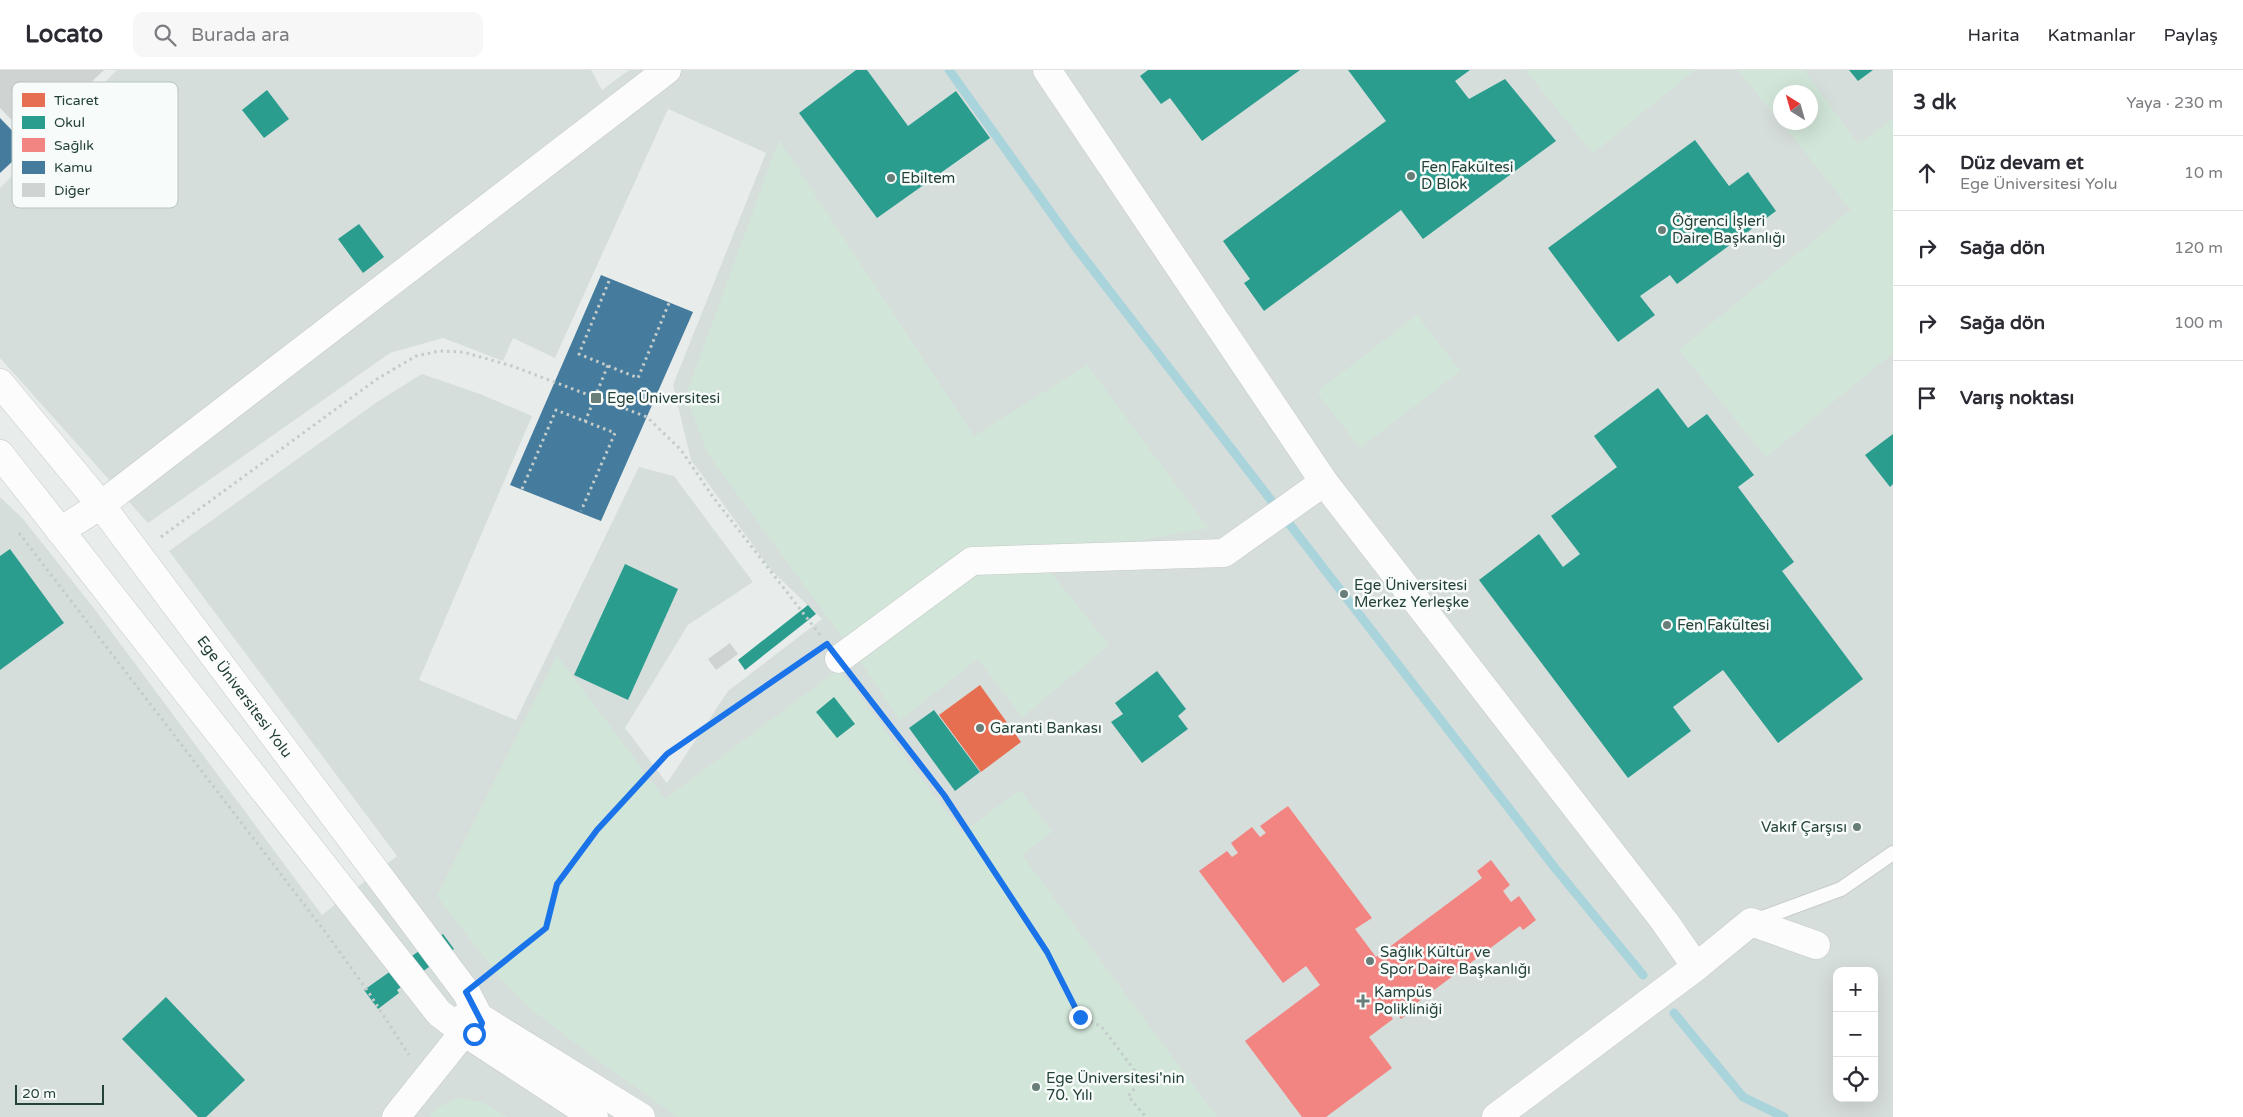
<!DOCTYPE html>
<html lang="tr">
<head>
<meta charset="utf-8">
<style>
  :root { --surface:#fff; --page:#f7f7f7; --text:#2b2b33; --muted:#7c7c81; --line:#e1e1e2 }
  body { margin:0; font-family:"Varela Round",sans-serif; background:var(--page); color:var(--text) }
  .controls { position:absolute; right:15px; bottom:15px; display:grid; overflow:hidden; border-radius:10px; box-shadow:0 5px 20px #0002 }
  .controls button { width:45px; height:45px; display:grid; place-items:center; padding:0; border:0; border-bottom:1px solid var(--line); background:var(--surface); color:var(--text); font:25px sans-serif }
  .compass { position:absolute; left:1773px; top:15px; width:45px; height:45px; border-radius:50%; background:var(--surface); box-shadow:0 5px 20px #0002; rotate:323deg }
  .scale { position:absolute; left:15px; bottom:12px; width:89px; box-sizing:border-box; padding-left:5px; border:2px solid #24423a; border-top:0; font-size:14px; line-height:18px; white-space:nowrap; color:#24423a; -webkit-text-stroke:4px #f7fbf9; paint-order:stroke }
  .stop { position:absolute; width:15px; height:15px; margin:-11px; border:4px solid #1a73e8; border-radius:50%; background:#fff }
  .stop.end { background:#1a73e8; border-color:#fff; box-shadow:0 1px 5px #0008 }
  .list { margin:0; padding:0; list-style:none }
  h2 { display:flex; justify-content:space-between; align-items:center; height:65px; margin:0; padding:0 20px; font-size:21px }
  h2 small { font-size:16px; font-weight:400; color:var(--muted) }
  .list li { display:grid; grid-template-columns:32px 1fr auto; gap:15px; align-items:center; box-sizing:border-box; height:75px; padding:0 20px; border-top:1px solid var(--line) }
  .list b { display:block; font-size:19px; white-space:nowrap }
  .list p { margin:0; font-size:16px; white-space:nowrap; color:var(--muted) }
  .list em { font-size:16px; font-style:normal; color:var(--muted) }
  .icon { flex:none; width:28px; height:28px; fill:none; stroke:currentColor; stroke-width:2; stroke-linecap:round; stroke-linejoin:round }
  .map { position:relative; flex:none; width:1893px; height:1047px; overflow:hidden }
  header { display:flex; align-items:center; gap:30px; box-sizing:border-box; height:70px; padding:0 25px; background:var(--surface); border-bottom:1px solid var(--line) }
  header strong { font-size:24px }
  nav { display:flex; gap:28px; margin-inline-start:auto; font-size:18px }
  .search { width:350px; height:45px; background:var(--page); display:flex; align-items:center; gap:12px; box-sizing:border-box; padding:0 18px; border-radius:10px; color:var(--muted); font-size:19px }
  main { display:flex }
  aside { flex:1; background:var(--surface) }
  .map>svg:first-child { display:block }
</style>
</head>
<body>
<header>
<strong>Locato</strong>
<div class="search"><svg class="icon" aria-label="search" viewBox="0 0 24 24"><circle cx="10" cy="10" r="6"/><path d="M15 15l6 6"/></svg>Burada ara</div>
<nav><a>Harita</a><a>Katmanlar</a><a>Paylaş</a></nav>
</header>
<main>
<div class="map">
<svg width="1893" height="1047" viewBox="0 0 1893 1047">
  <rect width="100%" height="100%" fill="#e8edeb"/>
  <!-- built -->
  <path fill="#d6dedb" fill-rule="evenodd" d="M117,0H591L602,20L629,0H1893V1047H0V427L23,449L93,537L322,845L397,786L169,481L377,332L422,304L480,324L532,346L419,610L516,650L639,397L674,406L753,512L688,555L625,658L667,713L728,621L822,549L771,500L691,390L673,315L766,83L668,39L555,288L513,268L503,291L443,268L390,283L148,453L0,288V118ZM1780,22H1810V52H1780ZM1837,901H1874V1028H1837Z"/>
  <!-- green -->
  <path fill="#d1e6d8" d="M1525,0H1695L1593,83Z
    M1738,0H1804L1858,74L1893,49V283L1766,387L1679,280L1851,140L1781,52H1810V22H1780V52Z
    M779,70L974,366L1087,295L1208,458L1039,488L1109,575L1022,647L978,589L900,650L859,590L708,384L686,325Z
    M1417,245L1460,301L1360,378L1317,322Z
    M557,586L665,729L839,599L962,763L1020,720L1052,762L1022,785L1217,1047H678L596,989L531,939L502,910L437,826Z
    M458,1028L482,1032L507,1047H430L437,1038Z"/>
  <!-- shops -->
  <path fill="#e76f51" d="M980,615L1021,672L981,702L939,645Z"/>
  <!-- schools -->
  <path fill="#2a9d8f" d="M856,0H867L908,56L956,21L990,68L877,148L799,43Z
    M1148,0H1300L1202,71L1170,28L1161,34L1140,6Z
    M1348,0H1470L1455,11L1469,29L1505,9L1556,71L1423,169L1401,140L1264,241L1244,213L1250,209L1223,171L1386,51Z
    M1849,0H1873L1858,11Z
    M267,20L289,49L264,68L242,40Z
    M1695,70L1729,116L1748,102L1776,141L1677,214L1670,205L1640,226L1655,245L1618,272L1548,178Z
    M359,154L384,187L363,203L338,169Z
    M1658,318L1688,358L1707,344L1754,405L1738,417L1794,492L1782,501L1863,609L1778,673L1723,600L1673,637L1691,661L1628,708L1479,510L1539,464L1563,497L1580,484L1551,446L1617,397L1594,366Z
    M1893,364V414L1890,417L1865,385Z
    M10,479L64,553L0,600V486Z
    M625,494L678,519L628,630L574,605Z
    M808,535L816,544L745,600L738,590Z
    M1157,601L1186,639L1178,646L1188,659L1142,693L1111,652L1123,644L1115,633Z
    M834,627L855,654L837,668L816,642Z
    M934,640L980,702L955,721L909,658Z
    M443,864L454,879L397,920L399,923L378,939L364,920Z
    M166,927L245,1010L206,1047H198L122,969Z"/>
  <!-- health -->
  <path fill="#f28482" d="M1288,736L1372,848L1355,859L1376,887L1482,808L1477,801L1491,790L1510,815L1503,821L1511,832L1519,826L1536,850L1523,860L1520,856L1414,935L1416,938L1401,949L1389,933L1384,937L1393,949L1369,967L1392,998L1326,1047H1302L1245,971L1320,915L1306,896L1283,913L1199,801L1227,781L1232,787L1238,783L1231,773L1252,757L1260,767L1266,763L1260,756Z"/>
  <!-- public -->
  <path fill="#457b9d" d="M0,48L28,77L0,103Z
    M601,205L693,242L601,451L510,415Z"/>
  <g fill="none" stroke-linecap="round" stroke-linejoin="round">
    <!-- stream -->
    <path stroke="#a9d4db" stroke-width="9" d="M949,0L1074,175L1555,798L1643,905
      M1674,943L1743,1027L1784,1047"/>
  </g>
  <!-- building -->
  <path fill="#cfd4d2" d="M0,0H104L31,70L0,38Z
    M730,573L738,584L716,600L708,589Z"/>
  <g fill="none" stroke-linecap="round" stroke-linejoin="round">
    <!-- lane casing -->
    <g stroke="#c5cac8" stroke-width="16">
      <path id="lane" d="M1754,851L1841,819L1893,783"/>
    </g>
    <!-- street casing -->
    <g stroke="#c5cac8" stroke-width="29">
      <g id="street">
        <path d="M1047,0L1324,412L1665,852L1696,897"/>
        <path id="s1" d="M0,313L101,435L466,922L479,947C484,954 481,960 474,964L464,962L460,956L462,949L470,943L479,947L641,1047"/>
        <path d="M0,384L439,943L464,962L594,1047"/>
        <path d="M60,461L101,435L667,0"/>
        <path d="M839,589L972,491L1224,483L1324,412"/>
        <path d="M396,1047L464,962"/>
        <path d="M1496,1047L1696,897L1751,852L1816,875"/>
      </g>
    </g>
    <!-- path -->
    <path stroke="#c3ccca" stroke-width="3" stroke-dasharray="2.5 4" stroke-linecap="butt" d="M609,211L579,284L638,308L669,233
      M585,352L608,295
      M522,419L556,340L615,363L581,441
      M19,463L326,863L369,923L409,985
      M161,467L377,309L416,286L439,281L463,282L512,296L647,347L681,380L713,427L821,566
      M856,611L944,725L1047,882L1080,947L1101,956L1142,1010L1128,1026L1146,1047
      M488,904L546,858L557,814L597,759L667,684L810,586"/>
    <!-- lane -->
    <use href="#lane" stroke="#fcfcfc" stroke-width="14"/>
    <!-- street -->
    <use href="#street" stroke="#fcfcfc" stroke-width="28"/>
  </g>
  <g fill="none" stroke-linecap="round" stroke-linejoin="round">
    <!-- route -->
    <path stroke="#1a73e8" stroke-width="6" d="M474,964L480,960L482,953L466,922L546,858L557,814L597,760L667,684L827,574L944,725L1047,882L1080,947"/>
  </g>
  <!-- markers -->
  <g fill="#697e78" stroke="#f7fbf9" stroke-width="2">
    <circle cx="1411" cy="106" r="5"/>
    <circle cx="891" cy="108" r="5"/>
    <circle cx="1662" cy="160" r="5"/>
    <rect x="590" y="322" width="12" height="12" rx="2.5"/>
    <circle cx="1344" cy="524" r="5"/>
    <circle cx="1667" cy="555" r="5"/>
    <circle cx="980" cy="658" r="5"/>
    <circle cx="1857" cy="757" r="5"/>
    <circle cx="1370" cy="891" r="5"/>
    <path d="M1360.5 923.5h5v5h5v5h-5v5h-5v-5h-5v-5h5z"/>
    <circle cx="1036" cy="1017" r="5"/>
  </g>
  <g text-anchor="middle" stroke-width="5" stroke-linejoin="round" paint-order="stroke">
    <!-- poi labels -->
    <g font-size="15" fill="#24423a" stroke="#f7fbf9" text-anchor="start">
      <text x="1421" y="102">Fen Fakültesi<tspan x="1421" dy="17">D Blok</tspan></text>
      <text x="901" y="113">Ebiltem</text>
      <text x="1672" y="156">Öğrenci İşleri<tspan x="1672" dy="17">Daire Başkanlığı</tspan></text>
      <text x="607" y="333">Ege Üniversitesi</text>
      <text x="1354" y="520">Ege Üniversitesi<tspan x="1354" dy="17">Merkez Yerleşke</tspan></text>
      <text x="1677" y="560">Fen Fakültesi</text>
      <text x="990" y="663">Garanti Bankası</text>
      <text x="1847" y="762" text-anchor="end">Vakıf Çarşısı</text>
      <text x="1380" y="887">Sağlık Kültür ve<tspan x="1380" dy="17">Spor Daire Başkanlığı</tspan></text>
      <text x="1374" y="927">Kampüs<tspan x="1374" dy="17">Polikliniği</tspan></text>
      <text x="1046" y="1013">Ege Üniversitesi'nin<tspan x="1046" dy="17">70. Yılı</tspan></text>
    </g>
    <!-- street labels -->
    <g font-size="15" fill="#24423a" stroke="#f7fbf9">
      <text dy="5" stroke="none"><textPath href="#s1" startOffset="398">Ege Üniversitesi Yolu</textPath></text>
    </g>
  </g>
  <!-- legend -->
  <rect x="12" y="12" width="166" height="126" rx="8" fill="#f7fbf9" stroke="#b8c4c0" stroke-width="1"/>
  <rect x="22" y="23" width="23" height="14" fill="#e76f51"/>
  <rect x="22" y="46" width="23" height="13" fill="#2a9d8f"/>
  <rect x="22" y="68" width="23" height="14" fill="#f28482"/>
  <rect x="22" y="91" width="23" height="13" fill="#457b9d"/>
  <rect x="22" y="113" width="23" height="14" fill="#cfd4d2"/>
  <g font-size="14" fill="#24423a">
    <text x="54" y="35">Ticaret</text>
    <text x="54" y="57">Okul</text>
    <text x="54" y="80">Sağlık</text>
    <text x="54" y="102">Kamu</text>
    <text x="54" y="125">Diğer</text>
  </g>
</svg>
<div class="controls">
<button>+</button>
<button>−</button>
<button><svg class="icon" aria-label="locate" viewBox="0 0 24 24"><circle cx="12" cy="12" r="6"/><path d="M12 2v4M12 18v4M2 12h4M18 12h4"/></svg></button>
</div>
<svg class="compass" viewBox="-18 -18 36 36"><path d="M0-13l5 13h-10z" fill="#e53935"/><path d="M0 13l5-13h-10z" fill="#7c7c81"/></svg>
<div class="scale">20 m</div>
<div class="stop" style="left:474px;top:964px"></div>
<div class="stop end" style="left:1080px;top:947px"></div>
</div>
<aside>
<h2>3 dk<small>Yaya · 230 m</small></h2>
<ul class="list">
<li><svg class="icon" aria-label="ahead" viewBox="0 0 24 24"><path d="M12 20V5M6 11l6-6 6 6"/></svg><div><b>Düz devam et</b><p>Ege Üniversitesi Yolu</p></div><em>10 m</em></li>
<li><svg class="icon" aria-label="right" viewBox="0 0 24 24"><path d="M7 20v-9h11M14 6l5 5-5 5"/></svg><div><b>Sağa dön</b></div><em>120 m</em></li>
<li><svg class="icon" aria-label="right" viewBox="0 0 24 24"><path d="M7 20v-9h11M14 6l5 5-5 5"/></svg><div><b>Sağa dön</b></div><em>100 m</em></li>
<li><svg class="icon" aria-label="arrive" viewBox="0 0 24 24"><path d="M6 21V4h12l-3 4 3 4H6"/></svg><div><b>Varış noktası</b></div></li>
</ul>
</aside>
</main>
</body>
</html>
